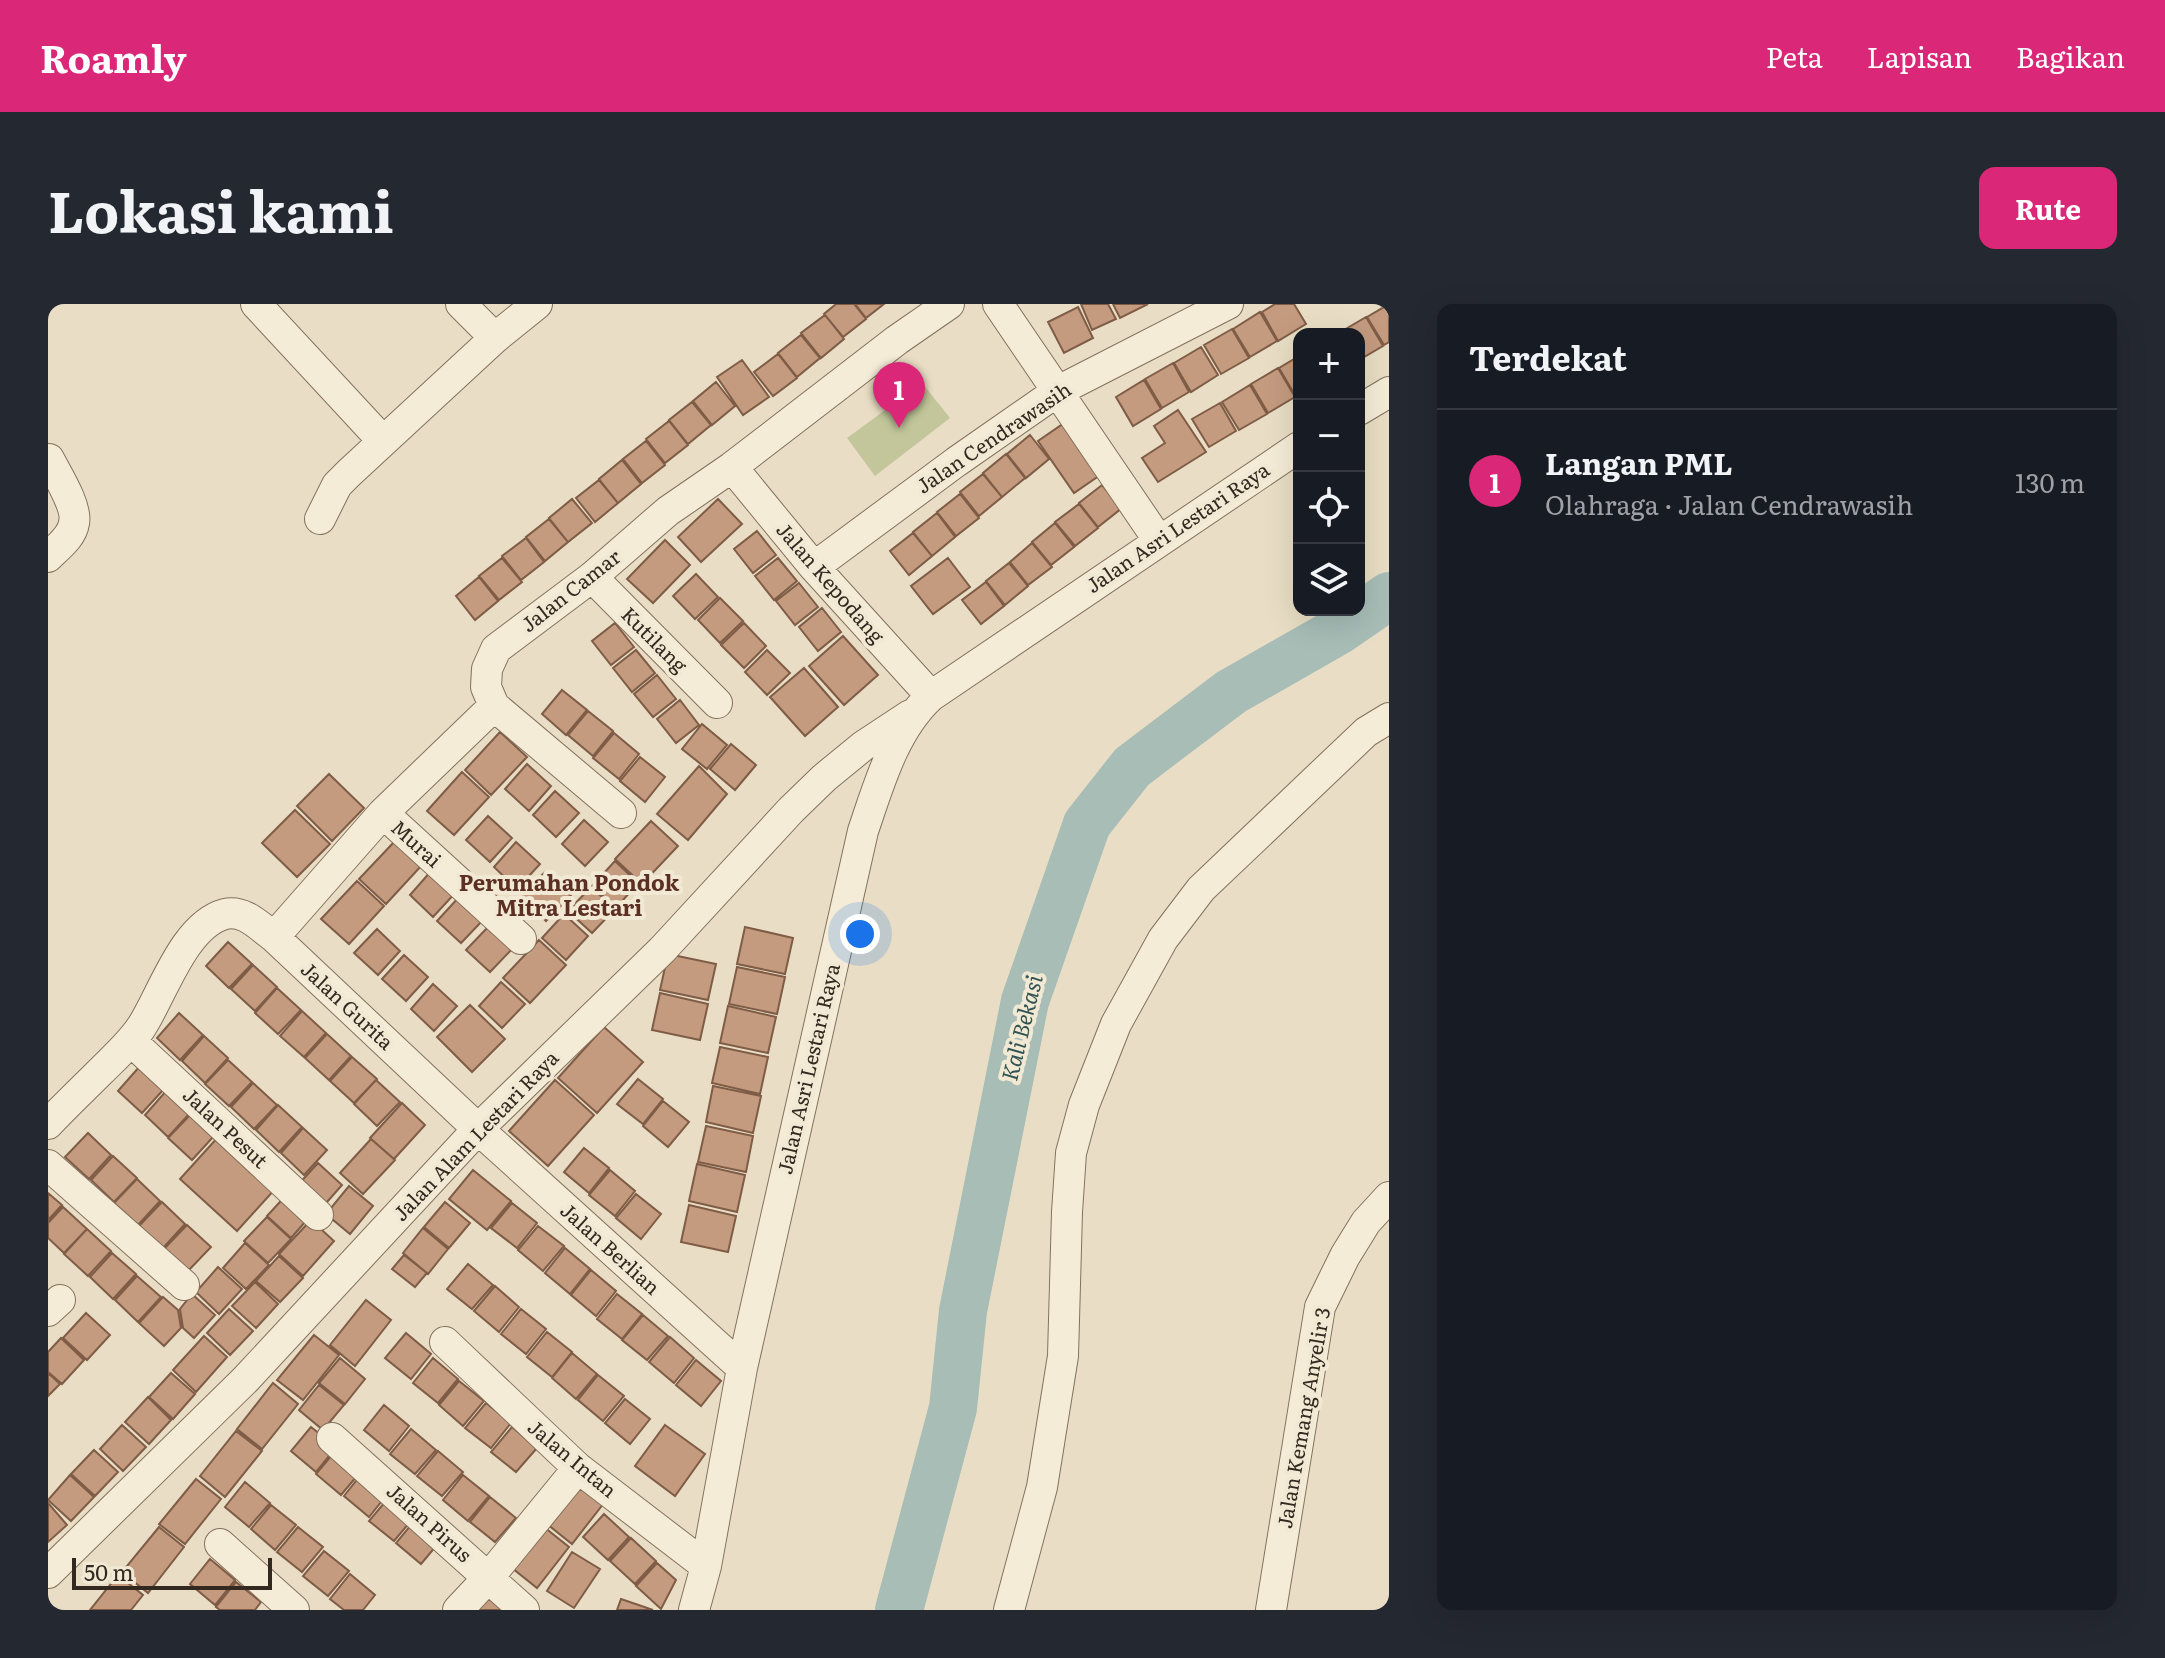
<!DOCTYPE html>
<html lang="id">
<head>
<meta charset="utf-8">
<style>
  :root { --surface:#171b24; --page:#242831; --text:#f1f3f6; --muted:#9ea1a6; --line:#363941; --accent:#db2777 }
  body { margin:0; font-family:Literata,serif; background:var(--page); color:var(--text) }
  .controls { position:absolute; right:24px; top:24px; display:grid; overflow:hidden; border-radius:16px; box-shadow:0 8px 32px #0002 }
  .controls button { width:72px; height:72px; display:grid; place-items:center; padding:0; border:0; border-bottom:2px solid var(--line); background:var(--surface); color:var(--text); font:40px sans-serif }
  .scale { position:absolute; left:24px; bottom:20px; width:200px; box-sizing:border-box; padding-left:8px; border:4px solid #342920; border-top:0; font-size:22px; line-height:28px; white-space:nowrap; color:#342920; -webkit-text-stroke:6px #f2e9d4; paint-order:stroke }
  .you { position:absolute; left:812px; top:630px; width:28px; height:28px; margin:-20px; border:6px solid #fff; border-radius:50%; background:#1a73e8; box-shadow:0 0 0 12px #1a73e833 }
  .badge { display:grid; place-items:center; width:52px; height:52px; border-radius:50%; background:var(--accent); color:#fff; font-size:26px; font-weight:700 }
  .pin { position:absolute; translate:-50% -66px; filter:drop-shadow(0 2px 4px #0008) }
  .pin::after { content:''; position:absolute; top:42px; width:28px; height:24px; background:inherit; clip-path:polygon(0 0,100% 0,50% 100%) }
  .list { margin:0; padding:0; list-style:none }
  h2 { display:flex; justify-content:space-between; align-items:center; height:104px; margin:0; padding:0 32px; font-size:34px }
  h2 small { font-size:26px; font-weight:400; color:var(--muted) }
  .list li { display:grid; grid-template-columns:52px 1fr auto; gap:24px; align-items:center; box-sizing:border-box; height:144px; padding:0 32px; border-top:2px solid var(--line) }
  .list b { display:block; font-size:30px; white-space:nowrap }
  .list p { margin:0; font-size:26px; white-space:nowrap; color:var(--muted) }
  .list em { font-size:26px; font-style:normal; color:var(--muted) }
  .icon { flex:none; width:44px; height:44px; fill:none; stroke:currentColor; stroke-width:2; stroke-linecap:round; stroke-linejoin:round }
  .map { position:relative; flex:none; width:1341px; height:1306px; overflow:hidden; border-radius:16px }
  header { display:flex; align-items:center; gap:48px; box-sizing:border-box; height:112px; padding:0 40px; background:var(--accent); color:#fff }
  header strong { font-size:38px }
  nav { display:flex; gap:44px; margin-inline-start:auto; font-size:28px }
  .intro { display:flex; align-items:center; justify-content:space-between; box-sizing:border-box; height:192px; padding:0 48px }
  h1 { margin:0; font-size:56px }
  .button { padding:20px 36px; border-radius:16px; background:var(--accent); color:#fff; font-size:28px; font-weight:700 }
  main { display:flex; gap:48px; padding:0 48px }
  aside { flex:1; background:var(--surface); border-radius:16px; box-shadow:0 8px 32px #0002 }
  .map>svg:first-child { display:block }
</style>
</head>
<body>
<header>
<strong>Roamly</strong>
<nav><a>Peta</a><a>Lapisan</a><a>Bagikan</a></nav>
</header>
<div class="intro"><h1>Lokasi kami</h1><a class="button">Rute</a></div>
<main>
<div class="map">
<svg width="1341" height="1306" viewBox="0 0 1341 1306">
  <rect width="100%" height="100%" fill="#e9dec5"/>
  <!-- grass -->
  <path fill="#c2c69a" d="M874,79L902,114L827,172L799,134Z"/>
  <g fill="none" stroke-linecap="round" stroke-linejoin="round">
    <!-- river -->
    <path stroke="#a7bdb6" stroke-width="48" d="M851,1306L905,1104L915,1007L977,697L1039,520L1084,463L1183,388L1290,327L1341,292"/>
  </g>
  <!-- building -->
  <path fill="#c49b7f" stroke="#7f5c46" stroke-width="2" d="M788,0H806L818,15L795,33L776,10Z
    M807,0H836L818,14Z
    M1033,0H1060L1068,15L1044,26Z
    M1065,0H1100L1072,14Z
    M1227,0H1246L1258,20L1230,37L1214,8Z
    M1341,0V38L1336,41L1319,13Z
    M1030,3L1045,34L1016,49L1000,18Z
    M1212,8L1229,37L1202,53L1185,25Z
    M777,11L796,35L773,54L753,29Z
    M1318,13L1335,42L1311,56V30L1291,29Z
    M1184,25L1201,54L1173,70L1156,41Z
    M753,31L772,54L749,73L730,49Z
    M1153,43L1170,71L1143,88L1126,59Z
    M730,50L749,74L725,92L706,68Z
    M1251,52V91L1248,93L1231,64Z
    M694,56L721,93L695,111L669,73Z
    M1125,59L1141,88L1114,104L1097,75Z
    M1230,64L1247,93L1220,109L1203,80Z
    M1096,76L1113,105L1085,122L1068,93Z
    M668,78L687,102L664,121L645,97Z
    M1202,81L1219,110L1191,126L1174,98Z
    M644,98L663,121L640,140L621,116Z
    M1172,99L1188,127L1161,143L1144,115Z
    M1130,106L1158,148L1110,178L1094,154L1117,139L1106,122Z
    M1022,115L1058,167L1026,189L990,137Z
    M621,117L640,141L617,159L598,135Z
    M982,131L1001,155L978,174L959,150Z
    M598,137L617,161L594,179L575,155Z
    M958,150L977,174L954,193L935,169Z
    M574,156L593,180L570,199L551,175Z
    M935,170L954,193L931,212L912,188Z
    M551,176L570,199L547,218L528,194Z
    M1054,181L1074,204L1050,223L1031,199Z
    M912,190L931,214L908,232L889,208Z
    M524,195L544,219L520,238L501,214Z
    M670,195L694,220L653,258L630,233Z
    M1031,200L1050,224L1027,242L1007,218Z
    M889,209L907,233L884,252L865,228Z
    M501,215L520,238L497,257L478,233Z
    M1007,219L1026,243L1003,261L984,238Z
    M709,227L728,251L705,269L686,245Z
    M865,229L884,252L861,271L842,247Z
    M478,234L496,258L473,276L454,252Z
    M617,236L642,261L605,299L579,275Z
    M984,239L1004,263L980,281L962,258Z
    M454,254L474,278L451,296L431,272Z
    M730,254L749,277L726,296L707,272Z
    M900,254L922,283L885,310L863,282Z
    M961,259L980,282L957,301L938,277Z
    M648,270L670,293L647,315L625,292Z
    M431,273L450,297L427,316L408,292Z
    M938,278L956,302L933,320L914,296Z
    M751,279L770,303L747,321L728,297Z
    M672,294L695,317L672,339L650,316Z
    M774,304L793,328L770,347L751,323Z
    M567,319L586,343L563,361L544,337Z
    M696,319L718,342L696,364L673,341Z
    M795,332L830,371L796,401L761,362Z
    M588,346L607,369L584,388L565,364Z
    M719,346L742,369L719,391L697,368Z
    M756,364L790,403L757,432L722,393Z
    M609,371L628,395L605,413L586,390Z
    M514,386L539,406L518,431L494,410Z
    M632,396L651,421L628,439L609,415Z
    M540,407L565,427L545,452L520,431Z
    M654,420L679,441L659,465L634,445Z
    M452,428L479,453L443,491L417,466Z
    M566,429L591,450L571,475L545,454Z
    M683,440L708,461L687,486L662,465Z
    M592,453L617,473L597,498L572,477Z
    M479,460L503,482L481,507L457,485Z
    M651,462L679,490L640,536L609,510Z
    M414,468L441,493L406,531L379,507Z
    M281,470L316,504L284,537L249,502Z
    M507,487L531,509L508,533L485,511Z
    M247,506L282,540L249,573L214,539Z
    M440,512L464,534L442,558L418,536Z
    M536,516L560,538L537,562L514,540Z
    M603,517L630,542L594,580L567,555Z
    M347,537L374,561L338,600L311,575Z
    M468,538L492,560L469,585L446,563Z
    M567,557L590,579L568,604L544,582Z
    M384,566L408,588L385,613L362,591Z
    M497,568L523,592L498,617L473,592Z
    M309,577L336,602L301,640L273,615Z
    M543,583L567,605L544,629L520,607Z
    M412,592L436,615L413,639L389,617Z
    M516,610L540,632L518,656L494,634Z
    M441,622L465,644L442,668L418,646Z
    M697,623L745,634L737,670L689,660Z
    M329,625L352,647L330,671L306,649Z
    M491,636L518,661L482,699L455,674Z
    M180,638L204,660L181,684L158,662Z
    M620,650L668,660L660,696L612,686Z
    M356,651L380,673L358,697L334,675Z
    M205,661L229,683L207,707L183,685Z
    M689,663L737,673L729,710L681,700Z
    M453,678L477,700L454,724L431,702Z
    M385,680L409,702L386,727L363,705Z
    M229,684L253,706L230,730L207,709Z
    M612,689L660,700L652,736L604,726Z
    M422,701L457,735L424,768L389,733Z
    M680,702L728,713L720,749L672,739Z
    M254,707L278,729L256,753L232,732Z
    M131,709L155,731L132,756L109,734Z
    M556,723L595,758L549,809L510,774Z
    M279,730L303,752L281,776L257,754Z
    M156,732L180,754L157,779L134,757Z
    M672,743L720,753L712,790L664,779Z
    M304,753L329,775L306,799L282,777Z
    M180,756L204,778L181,802L157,780Z
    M92,762L116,785L94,809L70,787Z
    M590,775L615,795L595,820L569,800Z
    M328,776L352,798L329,822L306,800Z
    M507,776L546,811L500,862L461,827Z
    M205,779L229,801L206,825L183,803Z
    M665,782L713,792L705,829L658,818Z
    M119,786L143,808L120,833L97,811Z
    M615,797L641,818L620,843L595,822Z
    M354,799L377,821L346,855L322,834Z
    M230,801L254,823L231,848L208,826Z
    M143,810L166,832L144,856L120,834Z
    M658,822L705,832L698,868L650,858Z
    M255,824L279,846L256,871L233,849Z
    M40,829L63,851L41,875L17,853Z
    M171,832L228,884L189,927L132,875Z
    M323,835L347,856L315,890L292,869Z
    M536,844L561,864L541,889L516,868Z
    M65,852L89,874L66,898L43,876Z
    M270,859L294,881L272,906L248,883Z
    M649,860L697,871L689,908L641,897Z
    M425,866L463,897L439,926L401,895Z
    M562,866L587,887L567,912L541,891Z
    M89,875L112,897L90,921L66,899Z
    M301,882L325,902L302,930L278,910Z
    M242,887L265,909L243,934L219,912Z
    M0,889L14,901L0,916Z
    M588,890L613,910L593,935L568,914Z
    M114,898L137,920L115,944L91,922Z
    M397,898L422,919L401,944L376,923Z
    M464,899L489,919L469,944L443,924Z
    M641,901L688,912L680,948L633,938Z
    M15,903L39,925L16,949L0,934V919Z
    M219,913L243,935L220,959L196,937Z
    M263,916L286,937L255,972L231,950Z
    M139,921L163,943L140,967L116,945Z
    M490,922L516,942L495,967L470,946Z
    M375,924L400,945L380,970L355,949Z
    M39,925L63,947L40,972L16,950Z
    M197,939L221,961L198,985L175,964Z
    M517,944L542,965L522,990L497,969Z
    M64,949L88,970L65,995L42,973Z
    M356,951L379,969L367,983L344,965Z
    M231,952L255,974L232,998L208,977Z
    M420,960L445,981L424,1005L399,985Z
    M170,963L194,985L171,1010L148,988Z
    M543,966L568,987L548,1012L523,991Z
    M89,972L113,993L90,1018L67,996Z
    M207,978L230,1000L208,1024L184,1002Z
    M447,982L471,1003L451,1028L426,1007Z
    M144,990L167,1011L146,1034L135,1024L132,1005Z
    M569,990L594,1010L574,1035L549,1015Z
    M115,993L130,1006L133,1024L116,1042L91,1019Z
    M318,996L343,1016L307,1062L282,1041Z
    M181,1005L205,1027L182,1051L159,1029Z
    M473,1005L498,1025L478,1050L453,1030Z
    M38,1009L62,1031L39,1056L15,1034Z
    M595,1011L620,1032L599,1056L574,1036Z
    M499,1028L524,1048L504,1073L479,1053Z
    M358,1029L383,1050L363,1075L337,1054Z
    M266,1031L291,1051L255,1096L229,1076Z
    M156,1032L179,1053L148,1088L125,1066Z
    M622,1033L646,1054L626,1079L601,1058Z
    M13,1034L36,1056L14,1080L0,1068V1048Z
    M524,1049L549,1070L528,1095L504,1074Z
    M292,1054L317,1075L297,1100L271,1079Z
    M385,1054L410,1075L390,1099L365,1079Z
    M648,1056L673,1077L653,1102L628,1081Z
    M0,1069L12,1080L0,1092Z
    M123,1069L147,1090L125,1115L101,1093Z
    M550,1071L576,1092L555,1117L530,1096Z
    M411,1077L436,1097L415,1122L391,1101Z
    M225,1079L250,1100L214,1145L189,1125Z
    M271,1081L296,1101L275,1126L251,1106Z
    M100,1093L123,1116L101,1140L77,1118Z
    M577,1095L602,1115L582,1140L557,1119Z
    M438,1099L463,1119L443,1144L417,1124Z
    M336,1101L361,1122L341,1147L316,1126Z
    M74,1121L98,1143L75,1167L52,1145Z
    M617,1121L657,1150L627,1192L587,1162Z
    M263,1123L288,1143L268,1168L243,1147Z
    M464,1123L489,1144L468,1168L443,1148Z
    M363,1125L388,1146L367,1170L342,1150Z
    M188,1127L214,1147L177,1193L152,1172Z
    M289,1145L314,1166L293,1191L268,1170Z
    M46,1146L70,1168L47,1192L23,1170Z
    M390,1147L415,1168L394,1192L369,1172Z
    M316,1167L341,1188L321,1213L296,1192Z
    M22,1171L46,1193L23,1217L0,1196Z
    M415,1171L441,1192L420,1217L395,1196Z
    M148,1175L173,1195L137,1240L111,1220Z
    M197,1178L222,1199L201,1223L177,1203Z
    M531,1179L556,1199L524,1240L499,1220Z
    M342,1192L367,1212L346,1237L321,1217Z
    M442,1193L468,1214L447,1238L422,1218Z
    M0,1199L19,1221L0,1238Z
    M223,1201L248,1221L227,1246L203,1225Z
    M556,1210L581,1233L560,1256L535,1233Z
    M368,1215L394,1235L373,1260L348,1239Z
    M111,1223L136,1243L100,1289L74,1268Z
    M250,1223L275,1243L254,1268L229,1248Z
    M496,1223L521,1243L489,1284L464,1264Z
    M583,1234L608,1257L587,1280L562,1257Z
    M276,1247L301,1267L280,1292L255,1272Z
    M524,1248L552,1265L526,1304L499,1287Z
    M162,1255L187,1276L167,1301L142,1280Z
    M609,1259L628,1276L613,1305L588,1282Z
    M302,1270L327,1291L315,1306H296L282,1295Z
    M70,1271L95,1291L83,1306H42Z
    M188,1278L213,1298L207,1306H172L168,1303Z
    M437,1283L461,1306H419Z
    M573,1295L605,1306H569Z"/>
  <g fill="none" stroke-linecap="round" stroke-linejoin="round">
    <!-- minor casing -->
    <g stroke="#83715d" stroke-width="32">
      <path id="minor" d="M208,0L335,137
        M413,0L447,34
        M950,0L1111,237
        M1311,106L1341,88
        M684,163L766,263L883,392
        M272,215L289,181L301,169L447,34L489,0
        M0,253C10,243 24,233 26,219C30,203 8,169 1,155
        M766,263L908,158L1010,87L1180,0
        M544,273L669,399
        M446,402L573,509
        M335,509L473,635
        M226,633L335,509L446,402L438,383L439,365L448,345L544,273L620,207L684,163L849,36L901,0
        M83,737L270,911
        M0,820C17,802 35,785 53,767C67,753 83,739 94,722C115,689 136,621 177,610C196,605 212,623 226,633L430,825L694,1064
        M0,861L136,981
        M0,1007L12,996
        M397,1038L530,1164L658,1262
        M284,1134L476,1306
        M172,1240L246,1306
        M0,1269L197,1076L430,825L614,646L743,506L776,474L815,442L862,411
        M410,1306L441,1273L530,1164
        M646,1306L658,1262L694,1064L815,527C831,480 846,426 883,392L1251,143
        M961,1306L994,1183L1015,1052L1019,908L1023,849L1036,801L1068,720L1115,635L1153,585L1318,428L1341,414
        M1223,1306L1272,1003L1297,952L1318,918L1341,893"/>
    </g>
    <!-- minor -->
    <use href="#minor" stroke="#f5ecd8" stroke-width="30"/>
  </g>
  <g text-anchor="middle" stroke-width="8" stroke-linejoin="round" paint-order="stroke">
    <!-- street labels -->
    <g font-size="20" fill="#342920" stroke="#f2e9d4">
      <text transform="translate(946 134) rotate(-34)" y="7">Jalan Cendrawasih</text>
      <text transform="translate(1130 224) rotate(-34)" y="7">Jalan Asri Lestari Raya</text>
      <text transform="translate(782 279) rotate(49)" y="7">Jalan Kepodang</text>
      <text transform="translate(523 287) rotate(-38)" y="7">Jalan Camar</text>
      <text transform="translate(606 336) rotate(45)" y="7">Kutilang</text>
      <text transform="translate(368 540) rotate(42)" y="7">Murai</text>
      <text transform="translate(299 702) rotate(43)" y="7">Jalan Gurita</text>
      <text transform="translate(761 765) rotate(-77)" y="7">Jalan Asri Lestari Raya</text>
      <text transform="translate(177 824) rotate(43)" y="7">Jalan Pesut</text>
      <text transform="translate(428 832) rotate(-46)" y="7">Jalan Alam Lestari Raya</text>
      <text transform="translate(562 945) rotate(42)" y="7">Jalan Berlian</text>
      <text transform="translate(1256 1114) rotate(-80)" y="7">Jalan Kemang Anyelir 3</text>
      <text transform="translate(524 1155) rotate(40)" y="7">Jalan Intan</text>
      <text transform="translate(381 1219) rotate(42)" y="7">Jalan Pirus</text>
    </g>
    <!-- neighbourhood labels -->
    <g font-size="22" font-weight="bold" fill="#5c2f23" stroke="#f2e9d4">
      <text x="521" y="587">Perumahan Pondok<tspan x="521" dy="25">Mitra Lestari</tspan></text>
    </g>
    <!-- water labels -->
    <g font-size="22" font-style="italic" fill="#305250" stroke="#f2e9d4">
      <text transform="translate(974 724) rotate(-76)" y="8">Kali Bekasi</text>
    </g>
  </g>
</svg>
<div class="controls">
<button>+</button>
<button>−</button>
<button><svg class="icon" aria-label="locate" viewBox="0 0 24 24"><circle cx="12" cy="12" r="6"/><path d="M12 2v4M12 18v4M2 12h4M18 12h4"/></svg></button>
<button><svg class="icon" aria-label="layers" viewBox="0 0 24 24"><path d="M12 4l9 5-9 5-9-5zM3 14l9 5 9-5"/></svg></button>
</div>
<div class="scale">50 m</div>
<div class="you"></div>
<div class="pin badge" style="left:851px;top:124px">1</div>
</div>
<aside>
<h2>Terdekat<small></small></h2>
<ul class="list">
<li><span class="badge">1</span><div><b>Langan PML</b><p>Olahraga · Jalan Cendrawasih</p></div><em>130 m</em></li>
</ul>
</aside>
</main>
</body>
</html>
